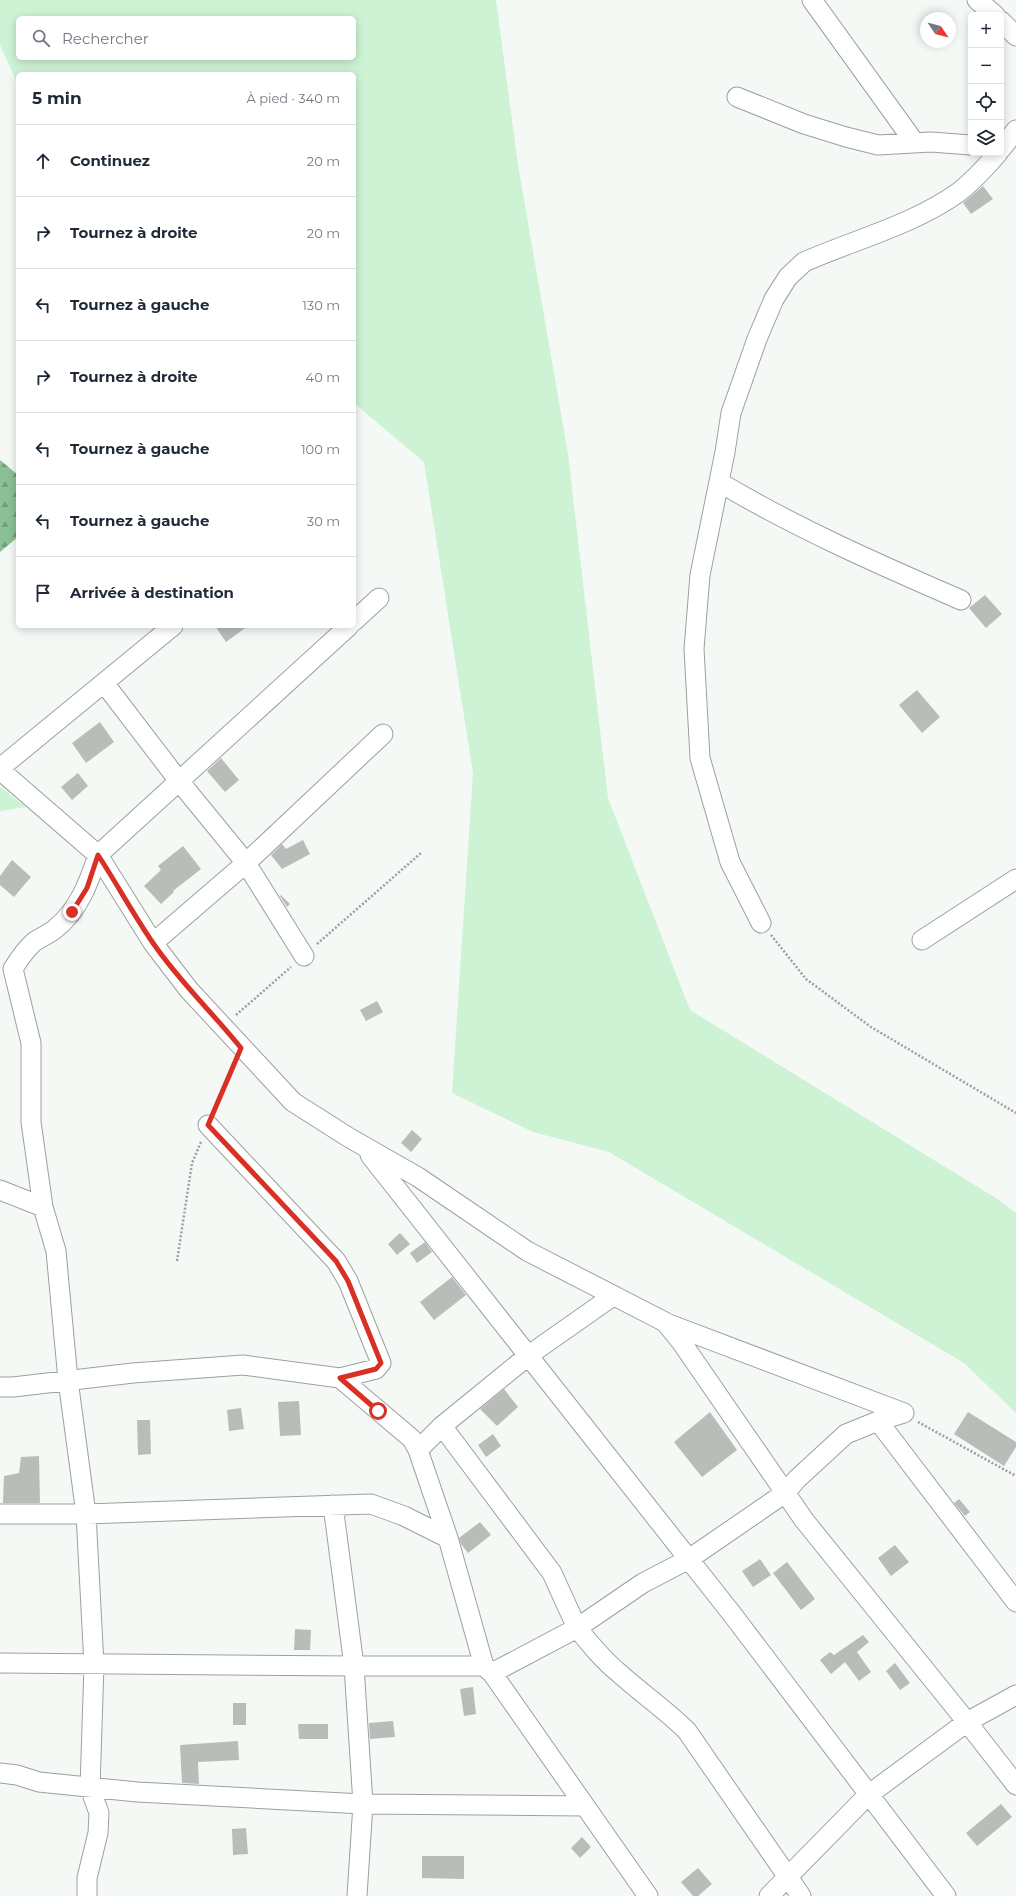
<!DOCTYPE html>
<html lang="fr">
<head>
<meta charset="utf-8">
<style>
  :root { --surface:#fff; --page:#f2f2f3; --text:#1f2937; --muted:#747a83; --line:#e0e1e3 }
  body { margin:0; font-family:Montserrat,sans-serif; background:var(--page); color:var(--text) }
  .controls { position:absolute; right:12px; top:12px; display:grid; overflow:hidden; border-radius:6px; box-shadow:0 2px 10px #0003 }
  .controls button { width:36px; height:36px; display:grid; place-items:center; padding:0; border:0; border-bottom:1px solid var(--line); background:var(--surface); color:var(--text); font:20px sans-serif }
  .compass { position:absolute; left:920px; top:12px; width:36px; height:36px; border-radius:50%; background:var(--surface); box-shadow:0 2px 10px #0003; rotate:125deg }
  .stop { position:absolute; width:12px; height:12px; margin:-9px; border:3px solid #d93025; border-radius:50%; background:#fff }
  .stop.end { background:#d93025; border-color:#fff; box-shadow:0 1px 4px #0008 }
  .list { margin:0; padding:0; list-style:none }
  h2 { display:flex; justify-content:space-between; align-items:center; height:52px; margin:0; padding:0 16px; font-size:17px }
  h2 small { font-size:13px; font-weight:400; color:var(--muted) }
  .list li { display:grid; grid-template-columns:26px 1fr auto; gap:12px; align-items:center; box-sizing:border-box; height:72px; padding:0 16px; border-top:1px solid var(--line) }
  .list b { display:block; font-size:15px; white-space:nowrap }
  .list em { font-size:13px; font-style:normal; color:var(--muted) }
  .icon { flex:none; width:22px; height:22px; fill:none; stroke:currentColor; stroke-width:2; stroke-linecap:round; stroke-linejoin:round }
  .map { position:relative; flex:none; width:1016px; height:1896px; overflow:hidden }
  .search { position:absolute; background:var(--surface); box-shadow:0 2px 10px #0003; left:16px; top:16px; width:340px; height:44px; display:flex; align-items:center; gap:10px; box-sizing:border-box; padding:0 14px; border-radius:6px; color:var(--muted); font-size:15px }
  .panel { position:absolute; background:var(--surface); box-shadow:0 2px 10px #0003; left:16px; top:72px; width:340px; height:556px; border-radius:6px }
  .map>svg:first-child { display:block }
</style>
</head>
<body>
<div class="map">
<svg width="1016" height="1896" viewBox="0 0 1016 1896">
  <defs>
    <pattern id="forest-firs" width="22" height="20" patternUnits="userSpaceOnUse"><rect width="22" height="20" fill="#8bc096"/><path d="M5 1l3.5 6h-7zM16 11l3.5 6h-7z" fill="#729d7b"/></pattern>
  </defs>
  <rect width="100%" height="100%" fill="#f4f9f5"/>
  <!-- green -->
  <path fill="#cdf3d4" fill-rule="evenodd" d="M0,0H496L518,165L568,454L608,798L690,1010L999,1200L1016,1213V1413L964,1363L609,1152L533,1132L452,1093L473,773L424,462L354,403V74H18V85L0,45ZM18,18H354V58H18Z
    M0,787L26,807L0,811Z"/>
  <!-- forest -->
  <path fill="url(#forest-firs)" d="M0,460L18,475V537L0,552Z"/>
  <!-- building -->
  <path fill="#b9bdb9" d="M983,186L993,199L971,214L963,203Z
    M985,595L1002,614L986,628L969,608Z
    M215,626H248L226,642Z
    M917,690L940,717L922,733L899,705Z
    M100,722L114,742L86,763L72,743Z
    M221,758L239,780L225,792L207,771Z
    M78,773L88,786L72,800L61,787Z
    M303,840L310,854L282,869L271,855L282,844L286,849Z
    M183,846L201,869L173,891L174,892L161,904L144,886L161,870L158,866Z
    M12,860L31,877L14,897L0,885V876Z
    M281,895L290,904L287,907L280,896Z
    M377,1001L383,1012L366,1021L360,1010Z
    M412,1130L422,1139L411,1152L401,1143Z
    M400,1233L410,1244L397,1255L388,1244Z
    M425,1242L432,1252L417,1263L410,1253Z
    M452,1277L466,1295L434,1320L420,1302Z
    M504,1389L518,1407L497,1426L480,1409Z
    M299,1401L301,1435L280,1436L278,1402Z
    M241,1408L244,1429L229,1431L227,1410Z
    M710,1412L737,1450L702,1477L674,1442Z
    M968,1412L1016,1442V1447L1004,1466L954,1434Z
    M137,1420H150L151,1454L138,1455Z
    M493,1434L501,1446L486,1457L478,1445Z
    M39,1456L40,1503H3L4,1476L19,1473L21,1457Z
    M959,1499L970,1512L965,1516L954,1503Z
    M480,1522L491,1535L468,1553L461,1544L459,1538Z
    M895,1545L909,1562L891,1576L878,1558Z
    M760,1559L771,1575L753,1587L742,1571Z
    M787,1562L815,1599L801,1610L773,1573Z
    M295,1629L311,1630L310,1650H294Z
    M863,1635L869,1642L857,1652L871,1672L859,1681L845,1662L831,1674L820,1660L830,1652L834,1655Z
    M895,1663L910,1683L900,1690L886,1671Z
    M473,1687L476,1714L464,1716L460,1689Z
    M233,1703H246V1725H233Z
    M393,1721L395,1737L370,1739L369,1723Z
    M298,1724H328V1739H299Z
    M238,1741L239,1760L198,1762L199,1784L182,1783L180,1745Z
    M1001,1804L1012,1817L977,1846L966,1833Z
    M246,1828L248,1854L233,1855L232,1829Z
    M582,1837L591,1847L580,1858L571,1848Z
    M422,1856H464V1879L422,1878Z
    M698,1868L712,1884L698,1896H693L681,1882Z"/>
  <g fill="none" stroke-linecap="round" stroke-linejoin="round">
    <!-- minor casing -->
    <g stroke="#9ca19d" stroke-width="21">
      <path id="minor" d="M812,0L915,143
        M977,0L995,15
        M1001,21L1016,36
        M737,97L804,124L846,137L878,145L931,142L971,145
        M1001,149L1016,130
        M719,482C796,528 878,564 961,600
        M354,621L379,598
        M104,683L179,781L246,863L304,956
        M0,768L173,626
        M0,770L98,855L153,943L189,990L293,1102L348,1137L418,1177L527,1251L665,1322L682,1343L804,1520L967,1722L1016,1785
        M761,923L730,862L700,758L694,649L700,575L725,452L731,413L757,339L774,299L788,277L804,262C854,240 915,224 959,192C973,181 986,167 998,153
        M922,940L1016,879
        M153,943L246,863L383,734
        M208,1125L336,1261L348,1281L381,1363L376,1369L340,1378
        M370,1155L732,1614L946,1896
        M0,1190L43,1207
        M666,1323L904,1413
        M0,1387H13L133,1373L243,1365L340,1378L412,1439L418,1450L448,1538L484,1666
        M878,1421L1016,1602
        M442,1426L552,1573L577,1628L643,1583L689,1559L785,1493L797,1479L846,1434L878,1421L904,1413
        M418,1450L442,1426L529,1355L613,1296
        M333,1505L354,1666L363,1804L357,1896
        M0,1514H86L371,1504L404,1516L448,1538
        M0,1663L354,1666H484L492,1673L648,1896
        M492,1673L577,1628C590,1644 603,1660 619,1673C641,1693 666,1710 687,1731L801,1896
        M0,1773L17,1775L39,1782L137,1792L363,1804L584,1806
        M87,1896V1878L98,1833L99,1813L90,1788L94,1665L86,1514L68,1380L56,1251L43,1207L31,1122V1043L13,969C19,959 25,950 34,942C41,937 49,934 55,929C79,910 89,882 98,855L349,626
        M769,1896L868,1795L967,1722L1016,1695"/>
    </g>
    <!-- path -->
    <path stroke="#9da09e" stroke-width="2.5" stroke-dasharray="2 2" stroke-linecap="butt" d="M771,935L806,979L871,1027L1016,1113
      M317,944L421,853
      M236,1015L291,967
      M214,1110L234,1063
      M177,1261L192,1163L201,1142
      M918,1422L1016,1476"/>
    <!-- minor -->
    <use href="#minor" stroke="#fff" stroke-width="19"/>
  </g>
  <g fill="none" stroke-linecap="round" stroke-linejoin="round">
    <!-- route -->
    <path stroke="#d93025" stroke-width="5" d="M72,912L87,888L98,855C117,884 133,914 153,943C179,981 212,1012 241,1048L208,1125L336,1261L348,1281L381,1363L376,1369L340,1378L378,1411"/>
  </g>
</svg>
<div class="controls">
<button>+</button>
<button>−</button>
<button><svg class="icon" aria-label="locate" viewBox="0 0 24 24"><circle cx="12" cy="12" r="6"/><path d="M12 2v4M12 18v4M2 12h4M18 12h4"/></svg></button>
<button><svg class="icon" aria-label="layers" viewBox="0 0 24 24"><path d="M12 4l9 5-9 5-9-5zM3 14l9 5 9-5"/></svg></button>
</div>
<svg class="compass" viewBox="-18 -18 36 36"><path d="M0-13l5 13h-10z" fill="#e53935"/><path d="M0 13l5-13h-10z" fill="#747a83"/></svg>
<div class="stop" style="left:378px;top:1411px"></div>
<div class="stop end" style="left:72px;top:912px"></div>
<div class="search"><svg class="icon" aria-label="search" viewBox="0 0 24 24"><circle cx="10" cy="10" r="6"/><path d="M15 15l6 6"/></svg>Rechercher</div>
<section class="panel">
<h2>5 min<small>À pied · 340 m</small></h2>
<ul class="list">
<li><svg class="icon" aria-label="ahead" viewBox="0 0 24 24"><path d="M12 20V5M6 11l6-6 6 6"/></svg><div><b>Continuez</b></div><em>20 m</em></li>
<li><svg class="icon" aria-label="right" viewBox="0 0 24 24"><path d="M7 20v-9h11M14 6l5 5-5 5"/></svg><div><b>Tournez à droite</b></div><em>20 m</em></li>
<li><svg class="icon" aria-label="left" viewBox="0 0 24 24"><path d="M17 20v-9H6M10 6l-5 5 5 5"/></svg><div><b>Tournez à gauche</b></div><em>130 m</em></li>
<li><svg class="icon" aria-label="right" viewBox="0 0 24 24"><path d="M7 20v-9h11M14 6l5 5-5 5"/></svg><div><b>Tournez à droite</b></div><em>40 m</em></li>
<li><svg class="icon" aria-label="left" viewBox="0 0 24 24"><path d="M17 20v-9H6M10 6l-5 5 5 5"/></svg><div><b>Tournez à gauche</b></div><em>100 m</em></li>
<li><svg class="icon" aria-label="left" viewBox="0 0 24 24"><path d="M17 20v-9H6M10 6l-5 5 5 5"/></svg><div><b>Tournez à gauche</b></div><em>30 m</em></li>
<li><svg class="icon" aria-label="arrive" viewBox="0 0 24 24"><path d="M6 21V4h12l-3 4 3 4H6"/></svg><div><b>Arrivée à destination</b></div></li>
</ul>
</section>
</div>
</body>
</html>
